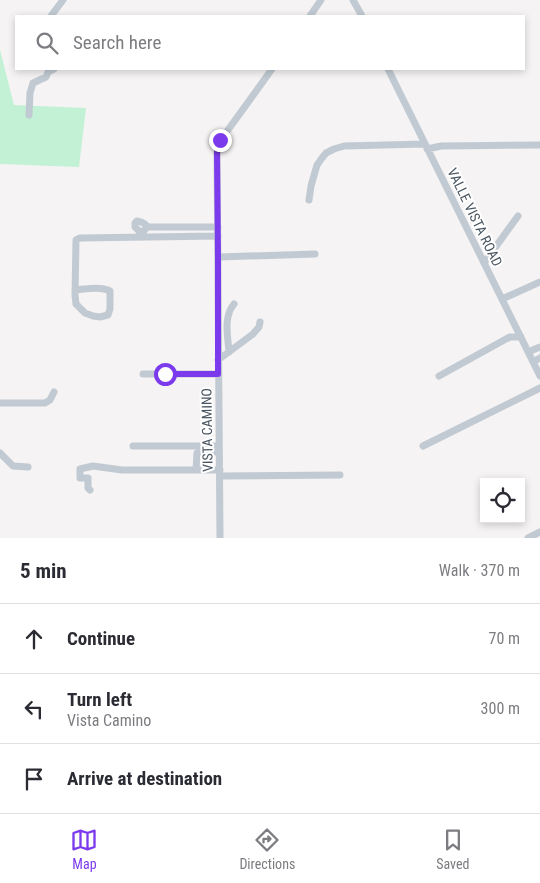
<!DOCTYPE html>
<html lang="en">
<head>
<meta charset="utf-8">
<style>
  :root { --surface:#fff; --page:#f2f2f3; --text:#2b2b33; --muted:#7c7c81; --line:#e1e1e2; --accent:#7c3aed }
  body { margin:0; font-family:"Roboto Condensed",sans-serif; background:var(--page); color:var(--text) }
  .controls { position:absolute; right:15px; bottom:15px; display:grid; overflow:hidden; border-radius:0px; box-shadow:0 2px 8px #0003 }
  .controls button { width:45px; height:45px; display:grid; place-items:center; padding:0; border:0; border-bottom:1px solid var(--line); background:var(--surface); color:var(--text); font:25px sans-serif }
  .stop { position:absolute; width:15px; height:15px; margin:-11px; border:4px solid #7c3aed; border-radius:50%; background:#fff }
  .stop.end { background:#7c3aed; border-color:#fff; box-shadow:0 1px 5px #0008 }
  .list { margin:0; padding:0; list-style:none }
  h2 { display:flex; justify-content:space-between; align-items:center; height:65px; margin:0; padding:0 20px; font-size:21px }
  h2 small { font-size:16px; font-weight:400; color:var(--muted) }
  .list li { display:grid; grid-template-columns:32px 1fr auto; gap:15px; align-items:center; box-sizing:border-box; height:70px; padding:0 20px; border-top:1px solid var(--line) }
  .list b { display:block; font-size:19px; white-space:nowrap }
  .list p { margin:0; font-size:16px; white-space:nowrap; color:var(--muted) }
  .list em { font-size:16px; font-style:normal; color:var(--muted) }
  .icon { flex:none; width:28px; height:28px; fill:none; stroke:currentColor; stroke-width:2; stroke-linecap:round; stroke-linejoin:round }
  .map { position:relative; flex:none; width:540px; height:538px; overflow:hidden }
  .search { position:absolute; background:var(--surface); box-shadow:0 2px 8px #0003; left:15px; right:15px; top:15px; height:55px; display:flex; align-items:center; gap:12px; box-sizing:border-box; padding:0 18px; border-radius:0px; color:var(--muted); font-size:19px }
  .sheet { height:275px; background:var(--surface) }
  nav { display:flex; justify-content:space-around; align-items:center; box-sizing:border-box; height:70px; border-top:1px solid var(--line); background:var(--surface); font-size:14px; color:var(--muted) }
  nav a { display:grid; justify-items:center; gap:2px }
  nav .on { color:var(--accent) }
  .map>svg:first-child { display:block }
</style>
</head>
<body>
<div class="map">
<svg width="540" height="538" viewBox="0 0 540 538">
  <rect width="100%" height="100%" fill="#f5f3f3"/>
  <!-- green -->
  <path fill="#c3f1d5" d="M0,50L14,105L86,108L79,167L0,164Z"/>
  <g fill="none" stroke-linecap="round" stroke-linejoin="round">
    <!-- minor -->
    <path stroke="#c1cad2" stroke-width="7" d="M353,0L362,16
      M51,16L63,0
      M310,16L321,0
      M388,69L540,376
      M29,115L30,93L33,83L46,77L48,72L54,69
      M427,149L441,146L540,145
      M309,200L311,186L317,165L322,158L326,153L334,149L344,146L425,144
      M147,227L144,231H139L135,227V223L137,221C141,222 146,223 147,227H218
      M219,257L315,254
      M484,263L518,216
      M75,290C86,289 100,286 110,291V309L108,315L100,317L93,316L85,313L76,304L75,295L76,240L80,238L218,236
      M502,299L540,282
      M229,352C228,337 223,317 234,304
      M528,352L540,347
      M218,360L253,334L259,327L260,322
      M533,362L540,358
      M143,374H218
      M439,376L506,339L510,337H521
      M0,403H45L50,400L54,392
      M133,446H219
      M423,446L540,388
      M0,453L13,466L28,467
      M196,470L197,453L202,452H219
      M220,476L340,475
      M90,490L88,488V478H80V469L93,466L122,470H220
      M220,538L217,153L218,146L220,141L272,69
      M528,538L540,532"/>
  </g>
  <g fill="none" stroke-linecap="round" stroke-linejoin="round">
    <!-- route -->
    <path stroke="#7c3aed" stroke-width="6" d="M165,374H218V257L217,153L218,146L220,140"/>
  </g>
  <g text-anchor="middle" stroke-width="4" stroke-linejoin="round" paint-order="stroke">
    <!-- street labels -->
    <g font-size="14" fill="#4a5661" stroke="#fff">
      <text transform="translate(475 217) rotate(64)" y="5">VALLE VISTA ROAD</text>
      <text transform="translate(207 430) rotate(-91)" y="5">VISTA CAMINO</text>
    </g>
  </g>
</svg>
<div class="controls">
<button><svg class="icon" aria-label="locate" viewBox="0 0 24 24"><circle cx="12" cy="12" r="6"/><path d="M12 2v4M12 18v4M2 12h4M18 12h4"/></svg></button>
</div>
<div class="stop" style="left:165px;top:374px"></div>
<div class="stop end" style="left:220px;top:140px"></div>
<div class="search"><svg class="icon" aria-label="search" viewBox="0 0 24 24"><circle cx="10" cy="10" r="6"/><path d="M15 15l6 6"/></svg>Search here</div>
</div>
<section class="sheet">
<h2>5 min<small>Walk · 370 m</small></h2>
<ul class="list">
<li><svg class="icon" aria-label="ahead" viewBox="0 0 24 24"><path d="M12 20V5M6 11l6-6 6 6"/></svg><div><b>Continue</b></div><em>70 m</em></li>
<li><svg class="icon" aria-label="left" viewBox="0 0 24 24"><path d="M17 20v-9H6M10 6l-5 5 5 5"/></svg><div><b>Turn left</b><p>Vista Camino</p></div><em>300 m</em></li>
<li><svg class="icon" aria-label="arrive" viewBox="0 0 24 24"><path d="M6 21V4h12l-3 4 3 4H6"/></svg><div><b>Arrive at destination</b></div></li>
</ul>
</section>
<nav>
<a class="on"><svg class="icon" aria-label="map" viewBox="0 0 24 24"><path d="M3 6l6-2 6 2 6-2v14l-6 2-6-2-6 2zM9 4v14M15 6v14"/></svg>Map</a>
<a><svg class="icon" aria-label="directions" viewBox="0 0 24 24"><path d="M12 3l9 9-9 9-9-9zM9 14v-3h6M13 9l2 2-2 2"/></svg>Directions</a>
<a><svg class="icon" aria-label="saved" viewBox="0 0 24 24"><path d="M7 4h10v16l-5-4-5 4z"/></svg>Saved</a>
</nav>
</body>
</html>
